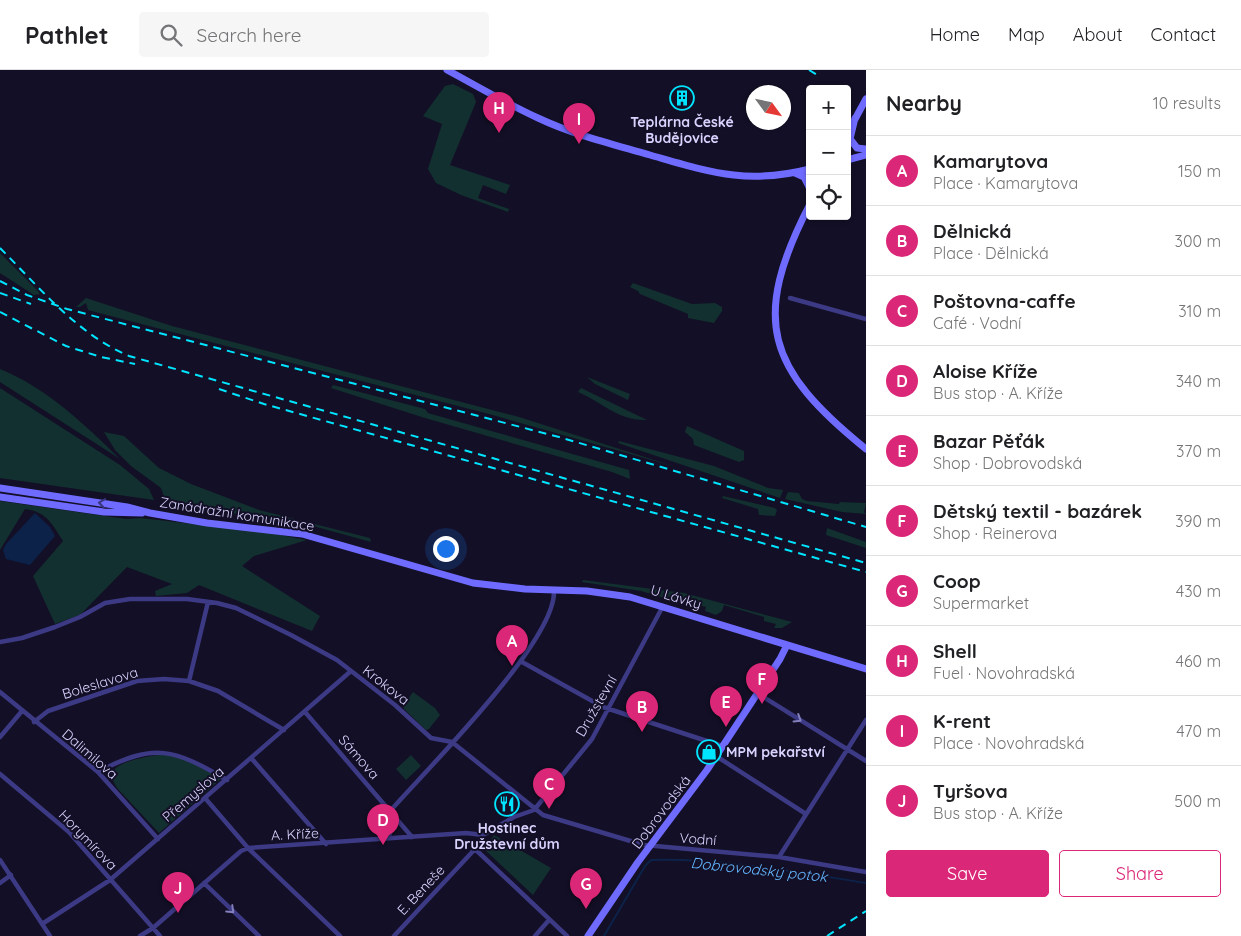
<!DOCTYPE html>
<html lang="en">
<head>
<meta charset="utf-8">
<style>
  :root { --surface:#fff; --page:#f6f6f6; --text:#202124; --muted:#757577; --line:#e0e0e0; --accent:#db2777 }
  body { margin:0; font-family:Quicksand,sans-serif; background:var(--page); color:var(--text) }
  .controls { position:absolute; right:15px; top:15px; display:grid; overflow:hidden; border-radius:5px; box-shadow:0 1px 4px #0004 }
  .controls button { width:45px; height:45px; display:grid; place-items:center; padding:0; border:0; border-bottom:1px solid var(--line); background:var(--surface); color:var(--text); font:25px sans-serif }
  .compass { position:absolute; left:746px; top:15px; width:45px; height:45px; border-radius:50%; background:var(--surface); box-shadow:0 1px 4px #0004; rotate:123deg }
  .you { position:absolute; left:445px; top:478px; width:18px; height:18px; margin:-12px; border:4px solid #fff; border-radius:50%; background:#1a73e8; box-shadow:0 0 0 8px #1a73e833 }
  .badge { display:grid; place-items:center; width:32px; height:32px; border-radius:50%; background:var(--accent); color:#fff; font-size:16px; font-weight:700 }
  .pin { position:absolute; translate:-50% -41px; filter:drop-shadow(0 1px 2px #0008) }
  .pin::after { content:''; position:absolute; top:26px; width:18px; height:15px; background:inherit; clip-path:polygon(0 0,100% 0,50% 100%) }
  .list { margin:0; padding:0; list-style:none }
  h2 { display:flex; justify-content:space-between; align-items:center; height:65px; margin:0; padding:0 20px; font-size:21px }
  h2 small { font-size:16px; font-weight:400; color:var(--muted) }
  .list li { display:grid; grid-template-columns:32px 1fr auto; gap:15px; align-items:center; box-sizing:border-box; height:70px; padding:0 20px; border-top:1px solid var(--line) }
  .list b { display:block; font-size:19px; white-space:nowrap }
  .list p { margin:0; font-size:16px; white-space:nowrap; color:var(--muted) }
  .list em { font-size:16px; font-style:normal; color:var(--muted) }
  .actions { display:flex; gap:10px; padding:15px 20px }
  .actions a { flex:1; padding:11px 0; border:1px solid var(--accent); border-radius:5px; text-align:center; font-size:18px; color:var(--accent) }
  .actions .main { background:var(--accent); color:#fff }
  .icon { flex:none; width:28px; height:28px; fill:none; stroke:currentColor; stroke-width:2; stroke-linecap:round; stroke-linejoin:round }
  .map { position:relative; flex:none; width:866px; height:866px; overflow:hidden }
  header { display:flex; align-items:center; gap:30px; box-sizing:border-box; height:70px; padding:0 25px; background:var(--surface); border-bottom:1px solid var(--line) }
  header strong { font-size:24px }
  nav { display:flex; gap:28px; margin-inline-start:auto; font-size:18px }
  .search { width:350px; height:45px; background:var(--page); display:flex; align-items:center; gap:12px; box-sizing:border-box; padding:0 18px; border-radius:5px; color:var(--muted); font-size:19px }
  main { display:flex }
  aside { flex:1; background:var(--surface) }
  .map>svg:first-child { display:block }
</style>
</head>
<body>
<header>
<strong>Pathlet</strong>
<div class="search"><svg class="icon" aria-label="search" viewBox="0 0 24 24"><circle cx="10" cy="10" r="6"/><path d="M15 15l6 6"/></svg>Search here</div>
<nav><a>Home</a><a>Map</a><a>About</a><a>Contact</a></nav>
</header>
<main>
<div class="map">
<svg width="866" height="866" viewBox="0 0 866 866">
  <rect width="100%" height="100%" fill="#130f26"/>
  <!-- green -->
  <path fill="#12302f" d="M453,14L473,24L476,32L450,95L510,115L506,124L483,115L478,128L509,139L508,142L461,125L436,113L428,99L442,54L423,46L445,16Z
    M0,183L37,220L40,224L34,225L0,203Z
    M633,213L692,234L715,233L722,237V241L714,253L688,248V244L640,224L638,221L630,217Z
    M86,228L172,256L519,347L676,397L489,344L99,243L88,240L86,233L80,237H76Z
    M0,299C47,318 84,354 120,389L0,312Z
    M587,307L630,324L628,330L595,314Z
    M333,315L425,339L428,343L442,347L629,400L630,409L612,402L425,348L331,318Z
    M0,318L120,395L149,419L154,430L0,408Z
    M581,318L647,350C618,351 602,332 578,322Z
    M687,356L744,381V390L739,392L694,375L693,369L685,362Z
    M104,362L124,366L159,398L191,414L259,440L370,468L371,472L306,454L174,435L166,432L161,418L131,396L115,380Z
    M619,371L714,396L768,418L783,420L780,428L618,373Z
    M788,422L799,423L802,429L807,431L839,434L840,432L866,433L864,442L866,444L842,442L785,429Z
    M723,426L775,438L777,440L775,446L759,445L758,439L722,428Z
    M0,431L126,449L141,448L270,463L307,470L254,486L242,496L320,546L312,561L199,515L187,523L156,526L155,521L172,514L127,497L80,545L55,554L33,506L63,471C52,454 47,442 25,439L0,480Z
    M827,458L866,472V478L826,465Z
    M583,510L684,523L792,552L782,558H774L776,554L764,551V547L724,535L722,541L716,545L705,541L706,537L698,535L697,538L641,521L582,512Z
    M413,622L435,638L440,645L429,659L426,660L404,639L403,636Z
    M168,684L190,691L221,709L159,763L117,718L112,709V703C117,690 155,685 168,684Z
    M411,685L421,696L406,710L396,699Z
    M494,765L551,798L533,825L484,779Z"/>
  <!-- water -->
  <path fill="#0c2248" d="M35,443L50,457L55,466L30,495L6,489L3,480L6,474Z"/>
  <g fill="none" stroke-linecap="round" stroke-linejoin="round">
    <!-- stream -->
    <path stroke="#0c2248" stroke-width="2" d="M604,866L645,796L651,790C723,788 795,802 866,813"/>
    <!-- street -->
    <path stroke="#3d3a85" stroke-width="4.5" d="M790,228L866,249
      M0,572L22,568L55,557L80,547L105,533L130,529H187L217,533L236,538L291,565L337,590L395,635L431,668L452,672L543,745L644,775L779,787L866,802
      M522,592L603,637L722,676
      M189,611L208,532
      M0,622L98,702L158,769
      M757,623L866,691
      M305,642L412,767
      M34,652L48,641L137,611L164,609L189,611L218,621L284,660
      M0,667L22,641
      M716,686L806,744
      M252,689L326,774
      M98,702C155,672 174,679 227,710
      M0,704L69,762L160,866
      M205,728L248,778L340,866
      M391,740C427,699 556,571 554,521
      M483,765L514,747L534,740L592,669L663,536
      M388,768L396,748
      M475,779L567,866
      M779,787L866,650
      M0,790L50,866
      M0,813L11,805
      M204,813L259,866
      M42,854L110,810L351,601
      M140,866L153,858L241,781L248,778L466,763L483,765
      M394,866L475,779L483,765
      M535,866L549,850"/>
    <!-- secondary -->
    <path stroke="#6f6bff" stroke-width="7" d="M447,0C477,16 507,34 538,48C574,65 612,74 650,85C710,102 747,115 810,99
      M855,48L850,69L857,78L866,79
      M854,51L866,29
      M847,90L866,85
      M795,103L804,107L810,119
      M810,134C750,250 767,299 866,379
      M0,418L127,437L150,443L207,453L302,464L473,513L525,519L587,521L630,527L866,599
      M0,427L104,442L142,443
      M588,866L638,792L707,700L780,589L787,575"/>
    <!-- rail -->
    <path stroke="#00e5ff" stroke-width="2" stroke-dasharray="8 6" stroke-linecap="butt" d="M809,0L819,6
      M0,178C39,217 77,264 129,286L866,493
      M0,211L27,225L67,239L559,367L866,457
      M0,223L31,234
      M0,242L66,276L101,287L135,294
      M219,319L264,334L866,502
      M827,866L866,841"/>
  </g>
  <!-- one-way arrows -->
  <defs><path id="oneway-chevron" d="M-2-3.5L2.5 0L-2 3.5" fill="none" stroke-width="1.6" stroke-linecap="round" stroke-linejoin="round" transform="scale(1.25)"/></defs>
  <use stroke="#38347d" href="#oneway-chevron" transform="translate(102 433) rotate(-172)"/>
  <g stroke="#837fbc">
    <use href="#oneway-chevron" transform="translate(798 649) rotate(32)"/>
    <use href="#oneway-chevron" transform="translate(231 840) rotate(44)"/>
  </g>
  <!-- icons -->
  <defs>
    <g id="building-ring" transform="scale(1.25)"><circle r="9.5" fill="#130f26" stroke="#00e5ff" stroke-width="1.5"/><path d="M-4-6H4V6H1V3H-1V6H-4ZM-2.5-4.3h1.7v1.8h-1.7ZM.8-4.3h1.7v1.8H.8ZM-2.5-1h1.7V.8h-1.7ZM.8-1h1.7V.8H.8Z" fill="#00e5ff"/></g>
    <g id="shop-ring" transform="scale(1.25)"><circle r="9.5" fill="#130f26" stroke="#00e5ff" stroke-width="1.5"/><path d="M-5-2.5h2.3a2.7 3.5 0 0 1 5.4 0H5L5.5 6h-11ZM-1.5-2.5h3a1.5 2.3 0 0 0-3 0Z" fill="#00e5ff"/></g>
    <g id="restaurant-ring" transform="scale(1.25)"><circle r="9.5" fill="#130f26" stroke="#00e5ff" stroke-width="1.5"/><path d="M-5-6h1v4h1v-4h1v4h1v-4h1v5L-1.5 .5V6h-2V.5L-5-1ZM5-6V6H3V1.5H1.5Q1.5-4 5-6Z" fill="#00e5ff"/></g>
  </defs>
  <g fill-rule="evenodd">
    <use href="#building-ring" x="682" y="28"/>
    <use href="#shop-ring" x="709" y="682"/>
    <use href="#restaurant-ring" x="507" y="734"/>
  </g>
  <g text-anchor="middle" stroke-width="4" stroke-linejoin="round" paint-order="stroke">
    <!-- poi labels -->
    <g font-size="14" font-weight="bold" fill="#d9d4ff" stroke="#130f26">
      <text x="682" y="57">Teplárna České<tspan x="682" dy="16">Budějovice</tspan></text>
      <text x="726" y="687" text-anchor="start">MPM pekařství</text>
      <text x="507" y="763">Hostinec<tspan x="507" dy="16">Družstevní dům</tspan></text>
    </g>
    <!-- street labels -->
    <g font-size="14" fill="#d9d4ff" stroke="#130f26">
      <text transform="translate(237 444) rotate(9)" y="5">Zanádražní komunikace</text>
      <text transform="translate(676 527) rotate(17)" y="5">U Lávky</text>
      <text transform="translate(100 613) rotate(-17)" y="5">Boleslavova</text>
      <text transform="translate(386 615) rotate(38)" y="5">Krokova</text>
      <text transform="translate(596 636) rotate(-60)" y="5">Družstevní</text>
      <text transform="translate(90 684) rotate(41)" y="5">Dalimilova</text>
      <text transform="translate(359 687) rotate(49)" y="5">Sámova</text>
      <text transform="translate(193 724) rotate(-41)" y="5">Přemyslova</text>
      <text transform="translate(661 742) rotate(-53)" y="5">Dobrovodská</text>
      <text transform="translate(295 764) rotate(-3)" y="5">A. Kříže</text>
      <text transform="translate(698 769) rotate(4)" y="5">Vodní</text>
      <text transform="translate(88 770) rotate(46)" y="5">Horymírova</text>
      <text transform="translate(421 820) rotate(-47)" y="5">E. Beneše</text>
    </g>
    <!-- water labels -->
    <g font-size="15" font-style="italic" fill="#62b6ff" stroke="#130f26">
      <text transform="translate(759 800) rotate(6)" y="5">Dobrovodský potok</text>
    </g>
  </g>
</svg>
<div class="controls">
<button>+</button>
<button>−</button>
<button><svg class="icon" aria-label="locate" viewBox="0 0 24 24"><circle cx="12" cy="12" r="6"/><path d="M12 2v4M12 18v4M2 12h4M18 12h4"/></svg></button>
</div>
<svg class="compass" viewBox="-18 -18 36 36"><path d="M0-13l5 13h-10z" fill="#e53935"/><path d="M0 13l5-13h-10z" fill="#757577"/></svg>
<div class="you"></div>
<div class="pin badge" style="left:512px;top:596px">A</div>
<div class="pin badge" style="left:642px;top:662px">B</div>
<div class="pin badge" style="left:549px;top:739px">C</div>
<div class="pin badge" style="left:383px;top:775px">D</div>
<div class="pin badge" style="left:726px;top:657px">E</div>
<div class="pin badge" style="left:762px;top:634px">F</div>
<div class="pin badge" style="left:586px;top:839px">G</div>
<div class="pin badge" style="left:499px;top:63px">H</div>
<div class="pin badge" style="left:579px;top:74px">I</div>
<div class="pin badge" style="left:178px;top:843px">J</div>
</div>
<aside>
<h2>Nearby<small>10 results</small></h2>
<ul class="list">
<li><span class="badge">A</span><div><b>Kamarytova</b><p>Place · Kamarytova</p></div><em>150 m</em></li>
<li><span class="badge">B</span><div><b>Dělnická</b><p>Place · Dělnická</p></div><em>300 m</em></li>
<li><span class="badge">C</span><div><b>Poštovna-caffe</b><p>Café · Vodní</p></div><em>310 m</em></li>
<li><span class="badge">D</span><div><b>Aloise Kříže</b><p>Bus stop · A. Kříže</p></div><em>340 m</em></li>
<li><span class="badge">E</span><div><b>Bazar Pěťák</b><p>Shop · Dobrovodská</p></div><em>370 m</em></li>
<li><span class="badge">F</span><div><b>Dětský textil - bazárek</b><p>Shop · Reinerova</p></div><em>390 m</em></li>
<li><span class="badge">G</span><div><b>Coop</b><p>Supermarket</p></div><em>430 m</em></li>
<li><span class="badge">H</span><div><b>Shell</b><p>Fuel · Novohradská</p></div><em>460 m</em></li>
<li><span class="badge">I</span><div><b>K-rent</b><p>Place · Novohradská</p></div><em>470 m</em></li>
<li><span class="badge">J</span><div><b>Tyršova</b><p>Bus stop · A. Kříže</p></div><em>500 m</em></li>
</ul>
<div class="actions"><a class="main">Save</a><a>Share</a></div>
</aside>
</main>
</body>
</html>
